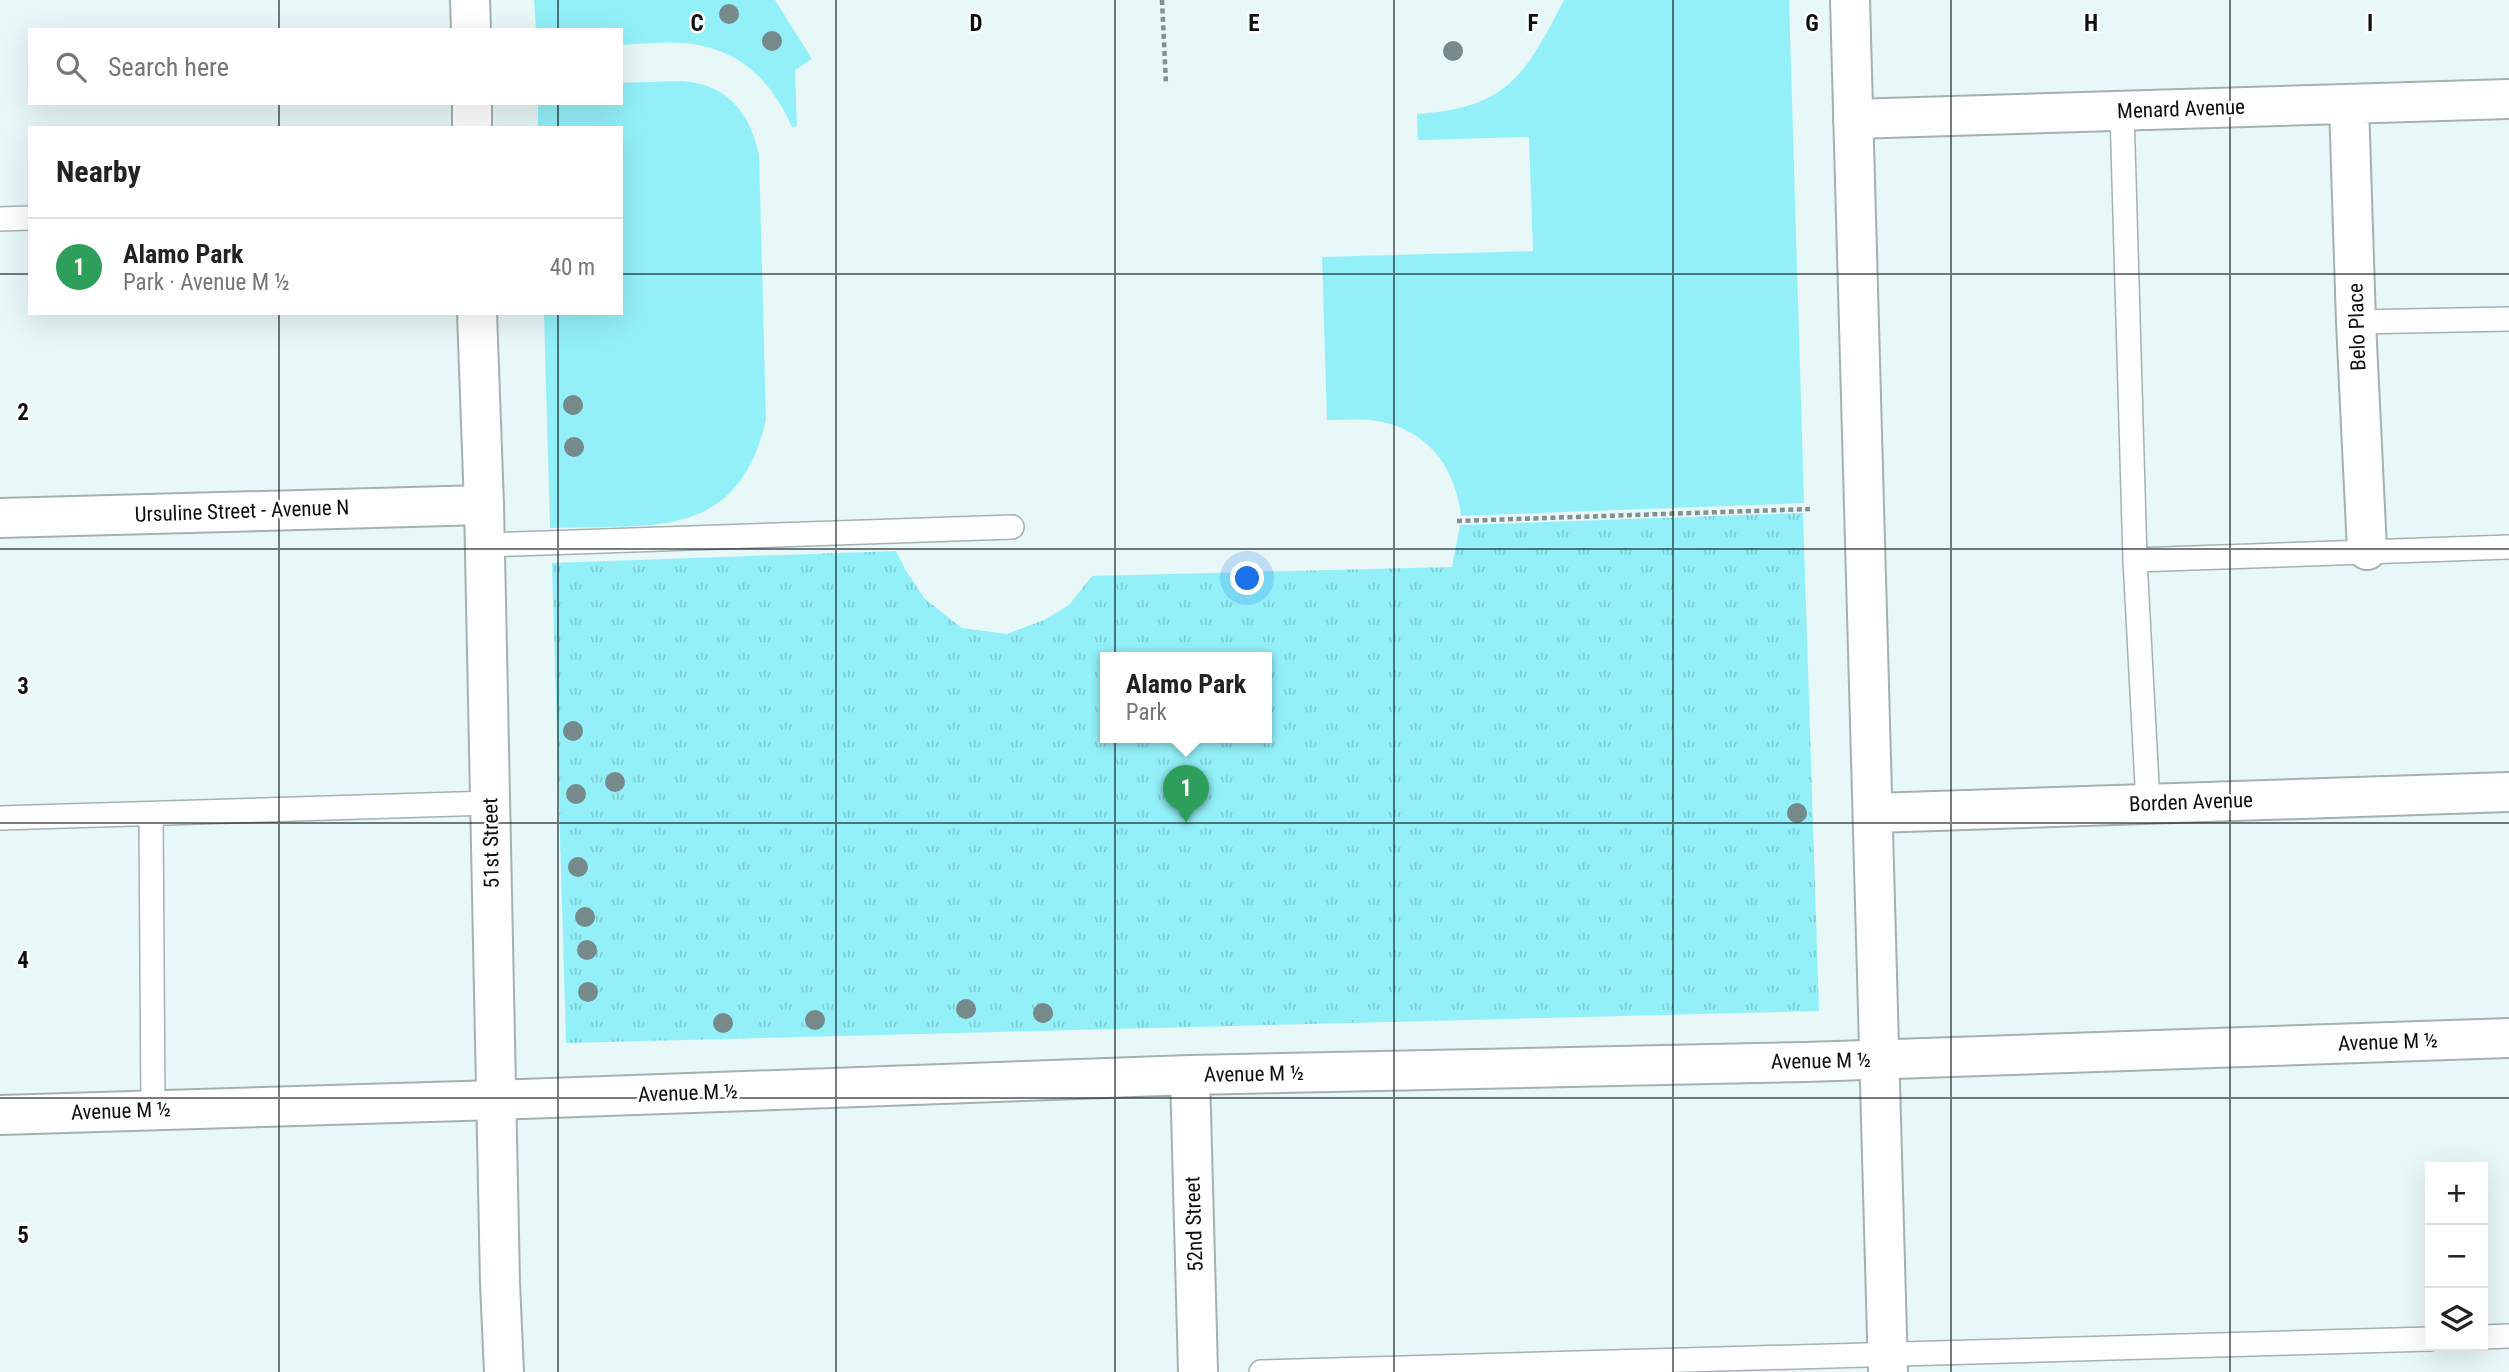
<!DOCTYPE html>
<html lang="en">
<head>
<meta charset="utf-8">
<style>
  :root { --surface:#fff; --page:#f6f6f6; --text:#222; --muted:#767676; --line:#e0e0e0; --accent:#8c4a18 }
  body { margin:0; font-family:"Roboto Condensed",sans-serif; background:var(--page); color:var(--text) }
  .controls { position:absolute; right:21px; bottom:21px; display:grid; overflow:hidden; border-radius:0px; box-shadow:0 7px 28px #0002 }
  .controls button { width:63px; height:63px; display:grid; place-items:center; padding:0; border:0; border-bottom:2px solid var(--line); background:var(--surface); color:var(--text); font:35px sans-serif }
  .you { position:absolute; left:1248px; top:579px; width:24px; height:24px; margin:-18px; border:5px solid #fff; border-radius:50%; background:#1a73e8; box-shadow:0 0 0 10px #1a73e833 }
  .badge { display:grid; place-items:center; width:46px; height:46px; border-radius:50%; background:var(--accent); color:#fff; font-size:23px; font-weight:700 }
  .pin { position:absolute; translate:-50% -58px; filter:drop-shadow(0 2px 4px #0008) }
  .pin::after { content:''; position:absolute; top:37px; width:24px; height:21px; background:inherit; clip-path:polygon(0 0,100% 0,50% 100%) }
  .popup { position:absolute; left:1100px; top:652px; width:172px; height:91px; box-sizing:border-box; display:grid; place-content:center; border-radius:0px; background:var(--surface); filter:drop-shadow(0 2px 5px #0005); font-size:23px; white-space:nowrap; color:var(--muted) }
  .popup b { font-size:26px; color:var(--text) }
  .popup::after { content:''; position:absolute; left:50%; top:100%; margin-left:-14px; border:14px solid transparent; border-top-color:var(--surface) }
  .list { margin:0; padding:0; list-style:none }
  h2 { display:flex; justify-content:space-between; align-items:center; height:91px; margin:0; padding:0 28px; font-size:30px }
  h2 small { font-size:23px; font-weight:400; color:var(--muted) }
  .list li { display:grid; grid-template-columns:46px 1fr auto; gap:21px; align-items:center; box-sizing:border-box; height:98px; padding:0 28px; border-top:2px solid var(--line) }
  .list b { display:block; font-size:26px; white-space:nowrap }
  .list p { margin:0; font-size:23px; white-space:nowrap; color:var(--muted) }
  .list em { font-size:23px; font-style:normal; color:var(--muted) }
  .icon { flex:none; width:38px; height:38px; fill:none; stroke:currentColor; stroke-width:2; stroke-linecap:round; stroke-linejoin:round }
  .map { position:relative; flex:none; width:2509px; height:1372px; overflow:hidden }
  .search { position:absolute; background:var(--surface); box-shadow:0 7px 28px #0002; left:28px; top:28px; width:595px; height:77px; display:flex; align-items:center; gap:18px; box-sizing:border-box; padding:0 24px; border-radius:0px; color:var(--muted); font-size:26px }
  .panel { position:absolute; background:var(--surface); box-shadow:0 7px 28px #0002; left:28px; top:126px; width:595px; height:189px; border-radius:0px }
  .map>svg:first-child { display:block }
</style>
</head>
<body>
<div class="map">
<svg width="2509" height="1372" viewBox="0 0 2509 1372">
  <defs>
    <pattern id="park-tufts" width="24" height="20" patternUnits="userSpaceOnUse" patternTransform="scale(1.75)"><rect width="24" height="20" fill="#93f0f8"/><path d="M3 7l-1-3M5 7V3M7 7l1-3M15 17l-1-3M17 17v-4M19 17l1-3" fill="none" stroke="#7dcdd4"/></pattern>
  </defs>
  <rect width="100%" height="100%" fill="#e8f7f8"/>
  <!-- grass -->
  <path fill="#93f0f8" d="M534,0H775L812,59L795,70L797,126L792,127C773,85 746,54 698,45C673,40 646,44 621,45V30H536Z
    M1564,0H1789L1804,503L1461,516C1455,464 1425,427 1371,420C1357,419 1342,420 1327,420L1322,257L1533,251L1529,137L1418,140L1417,114C1508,108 1525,75 1564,0Z
    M678,81C725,82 750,111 759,155L766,420C737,543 651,524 550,528L544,313H621V128H538V103H621V83Z"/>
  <!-- park -->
  <path fill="url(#park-tufts)" fill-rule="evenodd" d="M1803,513L1819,1011L566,1043L552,563L896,551L906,571L925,599L962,628L1007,634L1044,620L1069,605L1092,576L1452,567L1460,525ZM1106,657H1266V737H1106Z"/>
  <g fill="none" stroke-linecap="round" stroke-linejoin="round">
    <!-- lane casing -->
    <g stroke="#a4b1b2" stroke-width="26">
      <path id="lane" d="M2122,111L2135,560L2148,804
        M0,219L30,218
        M2356,322L2509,319
        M485,545L1012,527
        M2135,560L2509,547
        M151,814L153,1110
        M0,818L490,803
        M2483,1337L2509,1336
        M1261,1372L2430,1339"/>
    </g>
    <!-- street casing -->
    <g stroke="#a4b1b2" stroke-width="42">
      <path id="street" d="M2349,104L2356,322L2367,550
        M1853,119L2509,99
        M0,518L484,505
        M1874,813L2509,792
        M1190,1075L1198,1372
        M0,1115L497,1100L1190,1075L1806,1062L2509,1038"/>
    </g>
    <!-- secondary casing -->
    <g stroke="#a4b1b2" stroke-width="42">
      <path id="secondary" d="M470,0L471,30
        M1850,0L1888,1372
        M472,103V128
        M477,313L484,505L500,1283L504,1372"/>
    </g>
    <!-- path -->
    <path stroke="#858f90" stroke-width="4.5" stroke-dasharray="5 3.5" stroke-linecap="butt" d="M1162,0L1166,84
      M1457,521L1810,509"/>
    <!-- lane -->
    <use href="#lane" stroke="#fff" stroke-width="23"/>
    <!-- street -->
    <use href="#street" stroke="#fff" stroke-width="38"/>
    <!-- secondary -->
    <use href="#secondary" stroke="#fff" stroke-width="38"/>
  </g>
  <!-- trees -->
  <g fill="#76898b">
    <circle cx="729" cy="14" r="10"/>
    <circle cx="772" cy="41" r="10"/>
    <circle cx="1453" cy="51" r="10"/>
    <circle cx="573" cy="405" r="10"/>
    <circle cx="574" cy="447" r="10"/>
    <circle cx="573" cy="731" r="10"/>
    <circle cx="615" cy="782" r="10"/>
    <circle cx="576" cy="794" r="10"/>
    <circle cx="1797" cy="813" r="10"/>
    <circle cx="578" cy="867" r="10"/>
    <circle cx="585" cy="917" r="10"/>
    <circle cx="587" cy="950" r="10"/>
    <circle cx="588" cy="992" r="10"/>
    <circle cx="966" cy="1009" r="10"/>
    <circle cx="1043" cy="1013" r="10"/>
    <circle cx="815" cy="1020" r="10"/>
    <circle cx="723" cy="1023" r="10"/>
  </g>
  <!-- grid -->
  <path fill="none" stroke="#0b1010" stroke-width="2" stroke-opacity="0.55" d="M279,0V30M558,0V30M836,0V1372M1115,0V1372M1394,0V1372M1673,0V1372M1951,0V1372M2230,0V1372M279,103V128M558,103V128M0,274H30M621,274H2509M279,313V1372M558,313V1372M0,549H2509M0,823H2509M0,1098H2509"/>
  <g text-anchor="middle" stroke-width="5" stroke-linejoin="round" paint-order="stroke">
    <!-- street labels -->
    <g font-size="21" fill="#0b1010" stroke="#fff">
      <text transform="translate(2181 109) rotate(-2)" y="7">Menard Avenue</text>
      <text transform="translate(2357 327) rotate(-92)" y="7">Belo Place</text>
      <text transform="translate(242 511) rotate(-2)" y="7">Ursuline Street - Avenue N</text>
      <text transform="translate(2191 802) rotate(-2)" y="7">Borden Avenue</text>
      <text transform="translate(491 843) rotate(-91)" y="7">51st Street</text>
      <text transform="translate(2388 1042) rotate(-2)" y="7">Avenue M ½</text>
      <text transform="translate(1821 1061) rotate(-1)" y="7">Avenue M ½</text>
      <text transform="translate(1254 1074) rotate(-1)" y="7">Avenue M ½</text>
      <text transform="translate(688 1093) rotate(-2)" y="7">Avenue M ½</text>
      <text transform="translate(121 1111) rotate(-2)" y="7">Avenue M ½</text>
      <text transform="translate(1194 1224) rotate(-92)" y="7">52nd Street</text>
    </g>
  </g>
  <g font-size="23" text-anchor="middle" font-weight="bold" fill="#0b1010" stroke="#fff" stroke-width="5" stroke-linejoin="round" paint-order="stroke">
    <text x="697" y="31">C</text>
    <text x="976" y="31">D</text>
    <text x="1254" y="31">E</text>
    <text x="1533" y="31">F</text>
    <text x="1812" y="31">G</text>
    <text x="2091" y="31">H</text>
    <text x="2370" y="31">I</text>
    <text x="23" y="420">2</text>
    <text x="23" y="694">3</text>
    <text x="23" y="968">4</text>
    <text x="23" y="1243">5</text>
  </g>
</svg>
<div class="controls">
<button>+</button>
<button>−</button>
<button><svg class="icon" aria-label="layers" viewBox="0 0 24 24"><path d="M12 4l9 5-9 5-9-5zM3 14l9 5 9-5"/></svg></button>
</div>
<div class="you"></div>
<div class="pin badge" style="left:1186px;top:823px;background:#2e9e5b">1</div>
<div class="popup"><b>Alamo Park</b>Park</div>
<div class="search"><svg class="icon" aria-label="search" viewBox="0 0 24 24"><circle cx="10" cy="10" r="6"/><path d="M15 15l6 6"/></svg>Search here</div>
<section class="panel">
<h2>Nearby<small></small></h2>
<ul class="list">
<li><span class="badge" style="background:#2e9e5b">1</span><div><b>Alamo Park</b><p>Park · Avenue M ½</p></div><em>40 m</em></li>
</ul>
</section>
</div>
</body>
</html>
